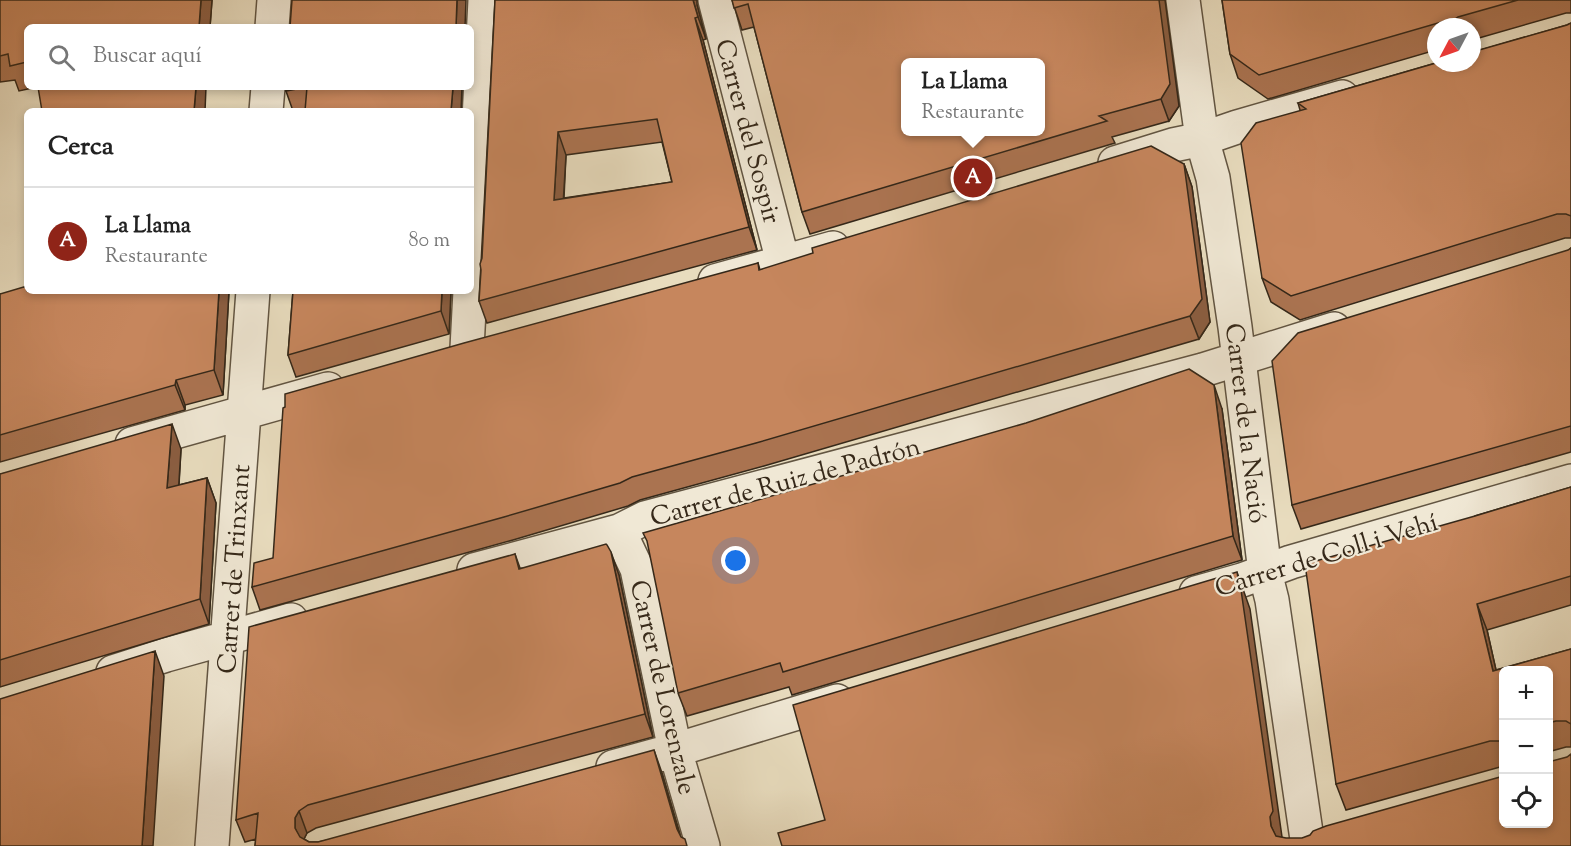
<!DOCTYPE html>
<html lang="es">
<head>
<meta charset="utf-8">
<style>
  :root { --surface:#fff; --page:#f2f2f2; --text:#222; --muted:#767676; --line:#e0e0e0; --accent:#8f2418 }
  body { margin:0; font-family:"Sorts Mill Goudy",serif; background:var(--page); color:var(--text) }
  .controls { position:absolute; right:18px; bottom:18px; display:grid; overflow:hidden; border-radius:9px; box-shadow:0 3px 9px #0003 }
  .controls button { width:54px; height:54px; display:grid; place-items:center; padding:0; border:0; border-bottom:2px solid var(--line); background:var(--surface); color:var(--text); font:30px sans-serif }
  .compass { position:absolute; left:1427px; top:18px; width:54px; height:54px; border-radius:50%; background:var(--surface); box-shadow:0 3px 9px #0003; rotate:229deg }
  .you { position:absolute; left:736px; top:561px; width:21px; height:21px; margin:-15px; border:4px solid #fff; border-radius:50%; background:#1a73e8; box-shadow:0 0 0 9px #1a73e833 }
  .badge { display:grid; place-items:center; width:39px; height:39px; border-radius:50%; background:var(--accent); color:#fff; font-size:20px; font-weight:700 }
  .pin { position:absolute; translate:-50% -50%; border:3px solid #fff; box-shadow:0 2px 6px #0006 }
  .popup { position:absolute; left:901px; top:58px; width:144px; height:78px; box-sizing:border-box; display:grid; place-content:center; border-radius:9px; background:var(--surface); filter:drop-shadow(0 2px 4px #0005); font-size:20px; white-space:nowrap; color:var(--muted) }
  .popup b { font-size:22px; color:var(--text) }
  .popup::after { content:''; position:absolute; left:50%; top:100%; margin-left:-12px; border:12px solid transparent; border-top-color:var(--surface) }
  .list { margin:0; padding:0; list-style:none }
  h2 { display:flex; justify-content:space-between; align-items:center; height:78px; margin:0; padding:0 24px; font-size:26px }
  h2 small { font-size:20px; font-weight:400; color:var(--muted) }
  .list li { display:grid; grid-template-columns:39px 1fr auto; gap:18px; align-items:center; box-sizing:border-box; height:108px; padding:0 24px; border-top:2px solid var(--line) }
  .list b { display:block; font-size:22px; white-space:nowrap }
  .list p { margin:0; font-size:20px; white-space:nowrap; color:var(--muted) }
  .list em { font-size:20px; font-style:normal; color:var(--muted) }
  .icon { flex:none; width:33px; height:33px; fill:none; stroke:currentColor; stroke-width:2; stroke-linecap:round; stroke-linejoin:round }
  .map { position:relative; flex:none; width:1571px; height:846px; overflow:hidden }
  .search { position:absolute; background:var(--surface); box-shadow:0 3px 9px #0003; left:24px; top:24px; width:450px; height:66px; display:flex; align-items:center; gap:15px; box-sizing:border-box; padding:0 21px; border-radius:9px; color:var(--muted); font-size:22px }
  .panel { position:absolute; background:var(--surface); box-shadow:0 3px 9px #0003; left:24px; top:108px; width:450px; height:186px; border-radius:9px }
  .map>svg:first-child { display:block }
</style>
</head>
<body>
<div class="map">
<svg width="1571" height="846" viewBox="0 0 1571 846">
  <rect width="100%" height="100%" fill="#e8dcbe"/>
  <filter id="stains"><feTurbulence type="fractalNoise" baseFrequency=".00333" numOctaves="4"/><feColorMatrix values="0 0 0 0 .2 0 0 0 0 .09 0 0 0 0 .02 0 0 0 .5 -.17"/></filter>
  <radialGradient id="worn" r=".72"><stop offset=".6" stop-color="#630" stop-opacity="0"/><stop offset="1" stop-color="#630" stop-opacity=".3"/></radialGradient>
  <g fill="none" stroke-linecap="round" stroke-linejoin="round">
    <!-- street casing -->
    <g stroke="#625542" stroke-width="36">
      <path id="street" d="M715,0L783,262
        M1183,0L1202,139L1213,178L1235,327L1265,572L1272,600L1308,846
        M272,27L274,0
        M266,111L268,87
        M1115,163L1173,145L1202,139L1237,127L1342,97
        M471,279L485,0
        M715,281L833,248
        M467,348L470,291
        M132,444L328,389
        M619,531L637,569L675,750L703,846
        M474,570L619,531L645,518L1203,370L1334,329
        M1196,593L1242,580L1291,562L1571,481
        M113,672L166,655L291,620
        M613,767L675,750L837,701
        M212,846L253,291"/>
    </g>
    <!-- street -->
    <use href="#street" stroke="#f0e8d5" stroke-width="33"/>
  </g>
  <!-- wall -->
  <path fill="#aa7350" stroke="#352819" stroke-width="1.5" fill-rule="evenodd" d="M0,0H212L210,27H27V87H37L19,91L15,80L0,82Z
    M495,0L697,5L706,39L703,40L757,250L487,323L479,301ZM662,142L672,182L564,198L566,155Z
    M732,0L1164,3L1179,106L1169,121L1112,137L1115,143L810,234L802,212L754,27L742,30Z
    M1222,0H1571V13H1566L1472,40V27H1436V50L1268,99L1238,78L1230,54Z
    M1571,23V238H1565L1300,320L1271,302L1262,278L1300,110L1298,103L1567,25Z
    M286,87H462L461,111H293L286,91Z
    M1184,164L1192,187L1210,322L1199,339L764,466L640,500L628,506L513,540L260,610L252,587L273,558L758,263L760,270Z
    M1571,248V452L1301,529L1292,505Z
    M229,291L223,395L185,405V410L0,462V294Z
    M293,291H451L449,334L296,377L288,355Z
    M1222,409L1242,560L792,695L789,687L687,716L678,693Z
    M181,449L179,485L207,478L216,503L209,624L0,687V474Z
    M1571,487V605L1487,630L1496,670L1571,649V747H1566L1548,752V670H1503V767H1500L1346,810L1336,784L1475,516Z
    M515,554L520,568L619,575L653,737L316,828L307,833L304,839L309,842H318L662,773L680,834L255,846L256,839L245,842L236,820Z"/>
  <!-- shaded-wall -->
  <path fill="#8b5e41" stroke="#352819" stroke-width="1.5" d="M201,0H212L210,27H199Z
    M457,0H466L465,27H456Z
    M693,0H697V5L706,39L698,17Z
    M1159,0H1165L1179,106L1169,121L1161,99Z
    M695,18L703,40L757,250L749,227Z
    M196,87H206L205,111H194Z
    M453,87H462L461,111H451Z
    M558,132L566,155L562,222L554,200Z
    M1184,164L1192,187L1210,322L1199,339L1190,316Z
    M219,291H229L223,395L214,370Z
    M442,291H451L449,334L441,311Z
    M176,380L185,405V410L175,385Z
    M1214,385L1222,409L1242,560L1233,536Z
    M172,424L181,449L177,513L167,488Z
    M207,478L216,503L209,624L200,599Z
    M611,552L619,575L653,737L645,714Z
    M1237,572L1250,609L1282,837L1279,844L1271,826Z
    M1477,604L1487,630L1502,697L1493,671Z
    M155,651L164,676L153,846H142Z
    M654,750L662,773L683,846L677,829Z
    M299,811L307,833L303,841V846L295,828V818Z"/>
  <!-- building -->
  <path fill="#c6865d" stroke="#352819" stroke-width="1.5" fill-rule="evenodd" d="M0,0H201L199,27H27V62L10,66L8,54L0,56Z
    M292,0H457L456,27H290Z
    M495,0H693L698,17L695,18L749,227L479,301L481,270L480,264L482,258ZM657,119L672,182L554,200L558,132Z
    M732,0H1159L1170,84L1161,99L1099,116L1107,121L802,212L748,4L734,8ZM906,63H1041V132H906Z
    M1222,0H1518L1458,17L1452,21H1445L1259,75L1230,54Z
    M1571,23V216L1566,214H1557L1291,296L1262,278L1241,143L1256,123L1306,109L1298,103L1436,63H1472V52L1567,25Z
    M38,87H196L194,111H42Z
    M286,87H453L451,111H305L307,87L286,91Z
    M1151,146L1184,164L1202,299L1190,316L756,443L632,477L620,483L504,517L252,587L254,563L273,558L283,408L285,407V394L464,343L758,263L759,270L813,253L812,248Z
    M1571,248V426L1292,505L1272,361L1298,333L1568,250Z
    M27,286V291H219L214,370L176,380L175,385L0,435V294Z
    M293,291H442L441,311L288,355Z
    M1189,369L1214,385L1233,536L783,672L780,663L678,693L647,541L643,533L1026,423Z
    M172,424L167,488L207,478L200,599L0,660V474Z
    M1571,487V576L1477,604L1493,671L1571,649V724L1566,721H1556L1548,723V670H1503V743L1500,741H1490L1336,784L1305,564L1475,516Z
    M606,544L607,545L611,552L645,714L308,805L299,811L295,818V828L300,837L309,842H318L654,750L677,829L681,837L685,839L687,846H255L258,813L236,820L249,627L515,554L519,569Z
    M1237,572L1239,584L1240,583L1273,811L1270,817L1271,826L1276,836L1286,838H1302L1310,835L1313,831L1326,826L1500,777L1503,775V824H1548V762L1567,757L1571,754V846H782L778,833L825,820L793,705Z
    M155,651L142,846H0V699Z"/>
  <g text-anchor="middle" stroke-width="4.5" stroke-linejoin="round" paint-order="stroke">
    <!-- street labels -->
    <g font-size="26" fill="#352819" stroke="#f0e8d5">
      <text transform="translate(749 131) rotate(75)" y="9">Carrer del Sospir</text>
      <text transform="translate(1247 423) rotate(83)" y="9">Carrer de la Nació</text>
      <text transform="translate(785 481) rotate(-15)" y="9">Carrer de Ruiz de Padrón</text>
      <text transform="translate(1326 554) rotate(-17)" y="9">Carrer de Coll i Vehí</text>
      <text transform="translate(233 569) rotate(-86)" y="9">Carrer de Trinxant</text>
      <text transform="translate(664 687) rotate(77)" y="9">Carrer de Lorenzale</text>
    </g>
  </g>
  <rect width="100%" height="100%" filter="url(#stains)"/>
  <rect width="100%" height="100%" fill="url(#worn)"/>
</svg>
<div class="controls">
<button>+</button>
<button>−</button>
<button><svg class="icon" aria-label="locate" viewBox="0 0 24 24"><circle cx="12" cy="12" r="6"/><path d="M12 2v4M12 18v4M2 12h4M18 12h4"/></svg></button>
</div>
<svg class="compass" viewBox="-18 -18 36 36"><path d="M0-13l5 13h-10z" fill="#e53935"/><path d="M0 13l5-13h-10z" fill="#767676"/></svg>
<div class="you"></div>
<div class="pin badge" style="left:973px;top:178px">A</div>
<div class="popup"><b>La Llama</b>Restaurante</div>
<div class="search"><svg class="icon" aria-label="search" viewBox="0 0 24 24"><circle cx="10" cy="10" r="6"/><path d="M15 15l6 6"/></svg>Buscar aquí</div>
<section class="panel">
<h2>Cerca<small></small></h2>
<ul class="list">
<li><span class="badge">A</span><div><b>La Llama</b><p>Restaurante</p></div><em>80 m</em></li>
</ul>
</section>
</div>
</body>
</html>
